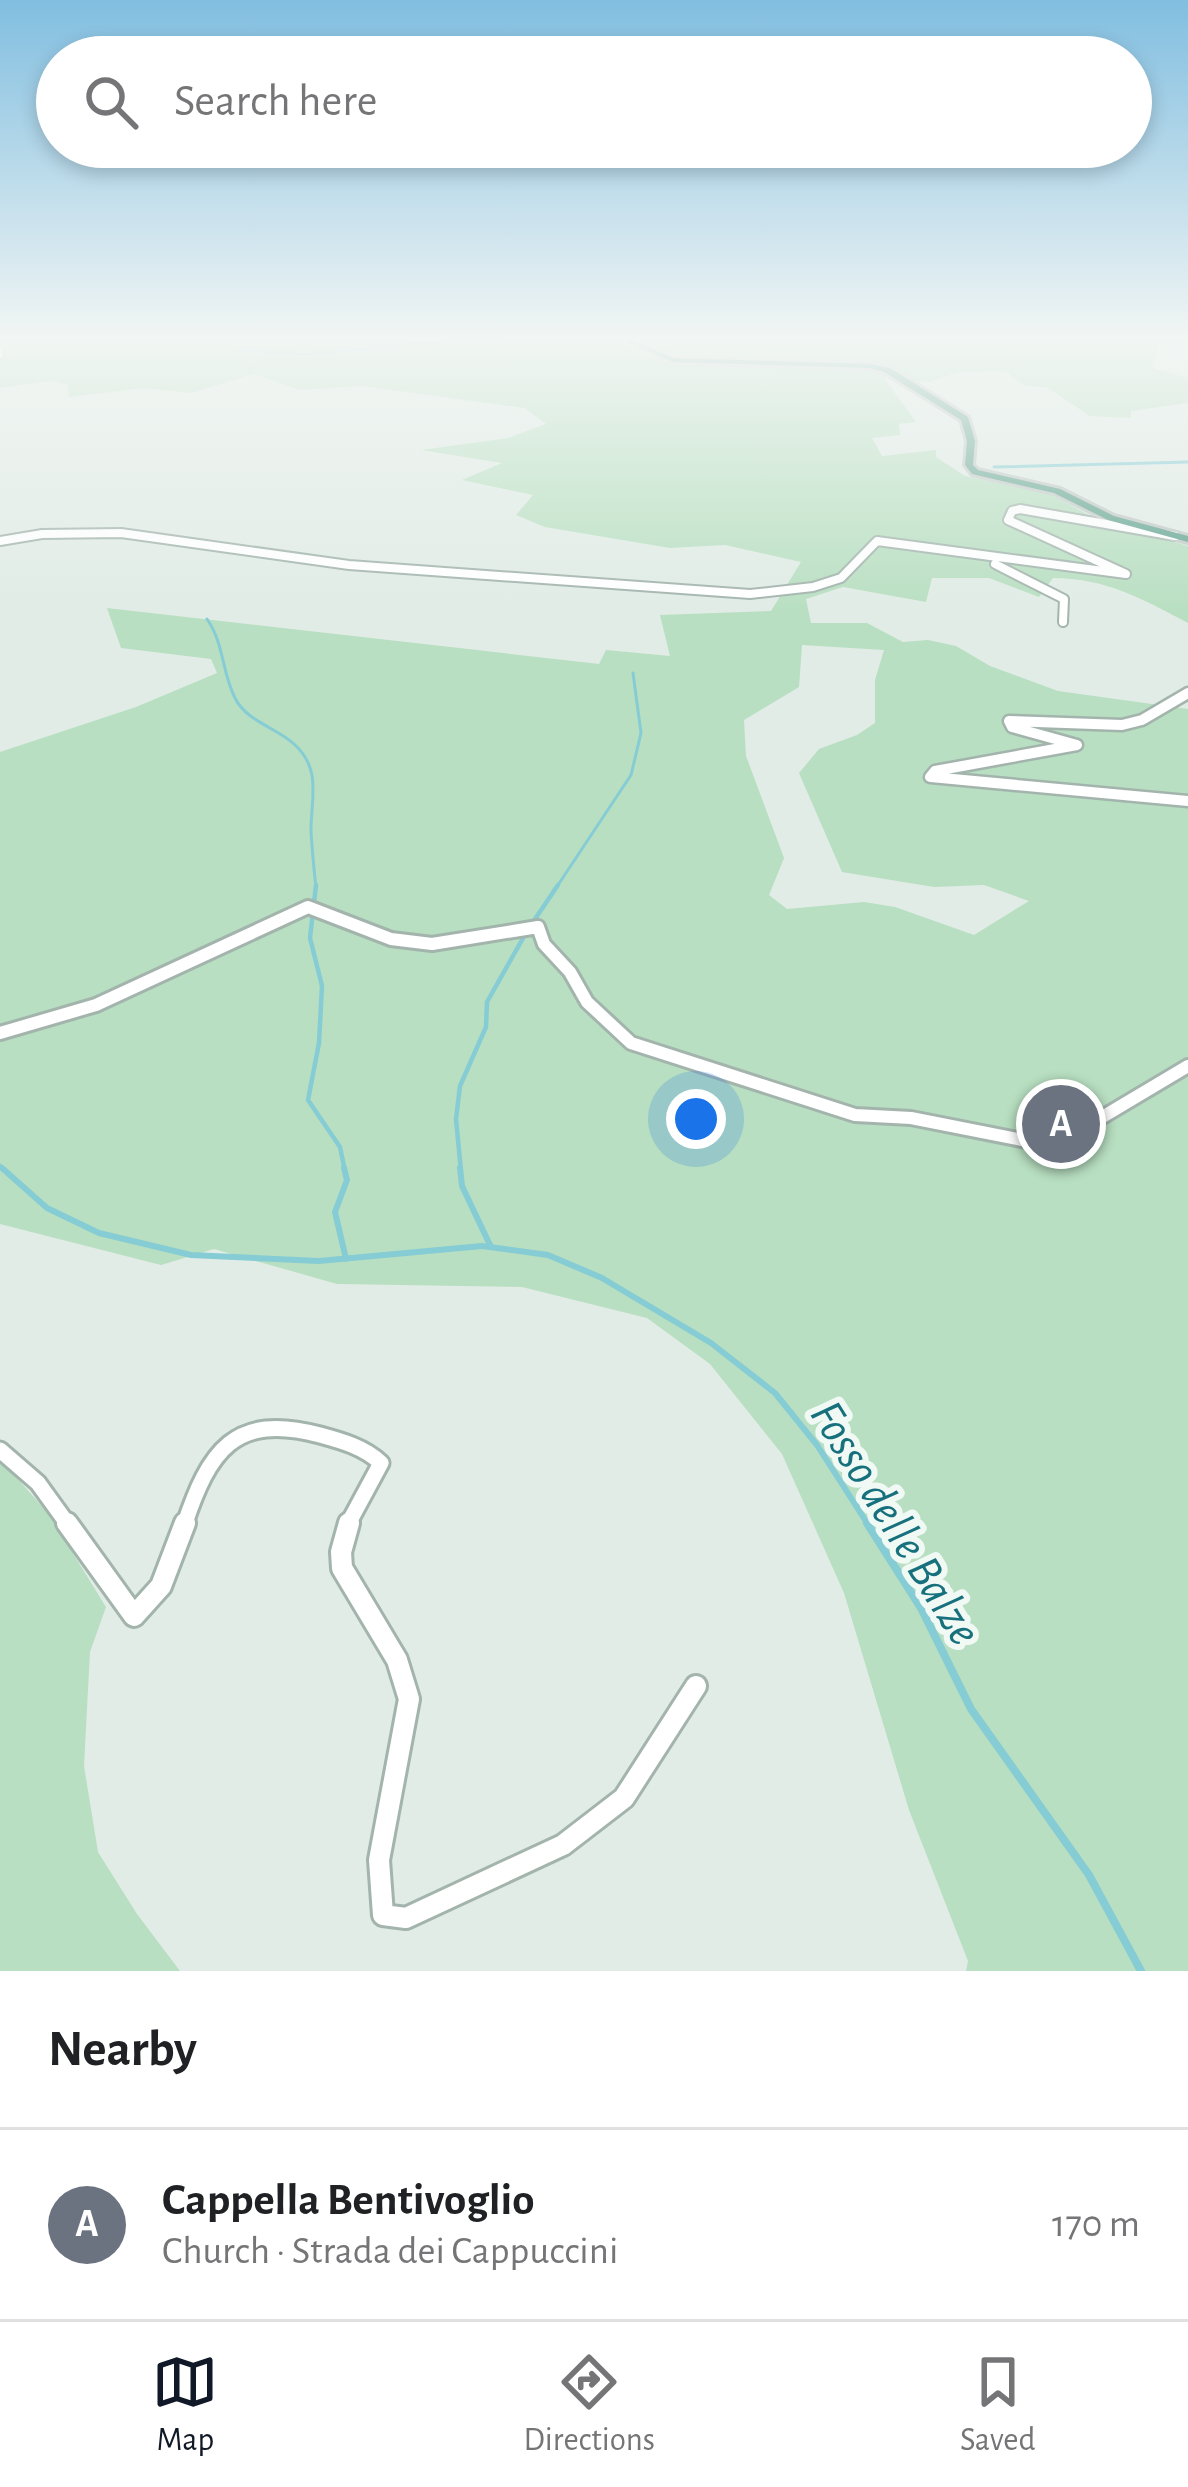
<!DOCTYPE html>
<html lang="en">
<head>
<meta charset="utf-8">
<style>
  :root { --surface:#fff; --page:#f2f2f2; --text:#202124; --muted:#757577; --line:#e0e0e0; --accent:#111827 }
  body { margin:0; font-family:"Alegreya Sans",sans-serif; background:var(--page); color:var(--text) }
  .you { position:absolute; left:696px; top:1119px; width:42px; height:42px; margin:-30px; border:9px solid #fff; border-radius:50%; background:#1a73e8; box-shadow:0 0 0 18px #1a73e833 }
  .badge { display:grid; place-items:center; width:78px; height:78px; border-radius:50%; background:var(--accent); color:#fff; font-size:39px; font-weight:700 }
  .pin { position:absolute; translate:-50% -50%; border:6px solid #fff; box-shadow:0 3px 12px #0006 }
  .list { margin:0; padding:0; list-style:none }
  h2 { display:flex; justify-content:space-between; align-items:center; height:156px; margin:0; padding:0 48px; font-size:51px }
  h2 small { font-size:39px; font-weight:400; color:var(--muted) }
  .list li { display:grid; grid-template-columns:78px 1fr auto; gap:36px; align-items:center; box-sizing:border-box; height:192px; padding:0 48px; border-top:3px solid var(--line) }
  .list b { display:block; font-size:45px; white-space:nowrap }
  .list p { margin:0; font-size:39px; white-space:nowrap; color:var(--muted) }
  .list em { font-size:39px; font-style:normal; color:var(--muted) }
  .icon { flex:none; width:66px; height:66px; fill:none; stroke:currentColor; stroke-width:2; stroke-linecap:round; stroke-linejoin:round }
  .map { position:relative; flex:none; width:1188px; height:1971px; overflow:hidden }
  .search { position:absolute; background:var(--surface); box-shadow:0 6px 18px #0003; left:36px; right:36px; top:36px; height:132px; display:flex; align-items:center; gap:30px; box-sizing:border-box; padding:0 42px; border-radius:66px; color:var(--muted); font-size:45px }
  .sheet { height:348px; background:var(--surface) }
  nav { display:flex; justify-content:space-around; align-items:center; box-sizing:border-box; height:168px; border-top:3px solid var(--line); background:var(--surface); font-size:33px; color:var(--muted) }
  nav a { display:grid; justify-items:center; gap:6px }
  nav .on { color:var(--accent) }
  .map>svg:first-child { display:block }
</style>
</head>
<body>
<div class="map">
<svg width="1188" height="1971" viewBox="0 0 1188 1971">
  <rect width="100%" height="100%" fill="#e1ece6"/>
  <!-- green -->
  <path fill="#b8dfc1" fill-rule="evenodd" d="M0,339H1188V345L1159,344L1152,368L1188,378V403L1131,411V418L1090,416L1048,388L1023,385L1005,371L960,372L928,382L884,378L916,422L899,424L900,435L872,438L882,456L936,450V457L965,476L1046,492L1089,515L1188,546V623C1143,599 1105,578 1053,578L1039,597L989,578H932L926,602L843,587L806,599L811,623H867L903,642L928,640L956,646L990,666L1058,691L1188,709V1971H966L968,1961L909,1810L844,1593L782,1454L710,1364L647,1318L522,1287L337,1284L214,1249L161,1265L0,1224V752L136,707L217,673L211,659L121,648L107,608L599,664L606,650L670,656L660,615L771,611L801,562L725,545L670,548L545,527L516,515L533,495L462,480L502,463L421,450L508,438L546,424L525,408L361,386L300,390L254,374L191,393L144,388L69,397L68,385L50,381L0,388ZM802,645L884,650L875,680V723L857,735L819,749L799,773L842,872L934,887L984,885L1029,901L974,935L895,907L864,902L787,909L769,895L784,858L746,756L744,720L799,687Z
    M0,1459L48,1513L106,1607L90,1652L84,1766L98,1852L137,1914L180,1971H0Z"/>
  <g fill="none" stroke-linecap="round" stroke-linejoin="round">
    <!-- stream-far3 -->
    <path stroke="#86ccd4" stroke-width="3" d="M238,350L306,354L459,340
      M994,467L1188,462
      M207,619C224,643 222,673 235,698C246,721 277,728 294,744C322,769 311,798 311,831C312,850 314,869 316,888
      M556,888L631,775L641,733L633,673"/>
    <!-- stream-far2 -->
    <path stroke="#86ccd4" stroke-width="4.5" d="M316,885L310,938L322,986L319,1043L308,1100L340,1147L345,1171
      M533,922L558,885
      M0,1166L5,1171
      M461,1171L456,1119L460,1086L486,1027L487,1002L527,931"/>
    <!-- stream-far1 -->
    <path stroke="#86ccd4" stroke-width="6" d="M2,1168L47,1208L99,1233L191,1255L319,1261L482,1246L548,1255L602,1278L711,1343L775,1393L817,1445L869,1526
      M344,1168L347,1180L335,1212L346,1259
      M460,1168L462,1186L490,1245"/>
    <!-- stream -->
    <path stroke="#86ccd4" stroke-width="8" d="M867,1523L921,1608L971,1709L1089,1875L1141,1971"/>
    <!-- minor-far5 casing -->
    <g stroke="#a3b4ad" stroke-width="9">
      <path id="minor-far5" d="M0,350V355"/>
    </g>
    <!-- minor-far4 casing -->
    <g stroke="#a3b4ad" stroke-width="12">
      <path id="minor-far4" d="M0,541L42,534L121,533L349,565L750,594L813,587L841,578L877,541L1126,574L1008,520L1012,511L1020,509L1175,536
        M995,564L1064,599L1063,622"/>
    </g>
    <!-- minor-far3 casing -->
    <g stroke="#a3b4ad" stroke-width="15">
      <path id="minor-far3" d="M930,777L935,771L1077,745L1012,727L1009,721L1122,725L1142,720L1188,693
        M931,777L1188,801"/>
    </g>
    <!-- minor-far2 casing -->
    <g stroke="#a3b4ad" stroke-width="18">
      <path id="minor-far2" d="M0,1033L96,1005L308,907L391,939L432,944L538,927L544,944L570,972L587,1002L631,1043L855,1115L911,1118L1032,1142L1099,1119L1188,1066"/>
    </g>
    <!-- minor-far1 casing -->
    <g stroke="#a3b4ad" stroke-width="21">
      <path id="minor-far1" d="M0,1450L38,1483L69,1526
        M184,1526C209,1451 234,1412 320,1435C342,1441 364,1447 381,1463L347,1526"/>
    </g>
    <!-- minor casing -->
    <g stroke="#a3b4ad" stroke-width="26">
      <path id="minor" d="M67,1523L134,1616L161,1586L185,1523
        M349,1523L341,1552L342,1568L397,1660L409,1699L379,1860L383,1915L406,1918L563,1845L624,1798L696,1686"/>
    </g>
    <!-- major casing -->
    <g stroke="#c1c9c6" stroke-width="6">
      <path id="major" d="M448,339H502L499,341H451Z
        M620,339H629L674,358L870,364L890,368L968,417L975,441L973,465L978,470L1060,489L1114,516L1188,536V542L1108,520L1054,493L972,474L965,465L967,441L961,420L884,372L870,368L673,362Z"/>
    </g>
    <!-- minor-far5 -->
    <use href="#minor-far5" stroke="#fff" stroke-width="6"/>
    <!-- minor-far4 -->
    <use href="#minor-far4" stroke="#fff" stroke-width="8"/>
    <!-- minor-far3 -->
    <use href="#minor-far3" stroke="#fff" stroke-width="10"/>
    <!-- minor-far2 -->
    <use href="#minor-far2" stroke="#fff" stroke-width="12"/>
    <!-- minor-far1 -->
    <use href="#minor-far1" stroke="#fff" stroke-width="15"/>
    <!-- minor -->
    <use href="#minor" stroke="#fff" stroke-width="20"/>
    <!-- major -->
    <use href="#major" fill="#63a490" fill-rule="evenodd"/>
  </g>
  <!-- sky -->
  <linearGradient id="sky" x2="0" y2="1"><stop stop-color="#81bee0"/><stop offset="0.55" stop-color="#f2f6f4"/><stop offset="1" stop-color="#f2f6f4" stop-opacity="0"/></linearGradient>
  <rect width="1188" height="615" fill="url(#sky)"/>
  <g text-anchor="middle" stroke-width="12" stroke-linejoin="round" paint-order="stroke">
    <!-- near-water labels -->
    <g font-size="48" font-style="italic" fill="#17717d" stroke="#f1f9f5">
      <text transform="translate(897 1522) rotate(58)" y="17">Fosso delle Balze</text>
    </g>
  </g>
</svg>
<div class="you"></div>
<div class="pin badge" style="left:1061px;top:1124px;background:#6b7280">A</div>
<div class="search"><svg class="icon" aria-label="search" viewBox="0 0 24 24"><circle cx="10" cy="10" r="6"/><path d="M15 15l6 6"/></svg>Search here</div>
</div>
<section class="sheet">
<h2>Nearby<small></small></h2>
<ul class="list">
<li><span class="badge" style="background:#6b7280">A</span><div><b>Cappella Bentivoglio</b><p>Church · Strada dei Cappuccini</p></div><em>170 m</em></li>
</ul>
</section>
<nav>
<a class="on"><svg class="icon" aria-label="map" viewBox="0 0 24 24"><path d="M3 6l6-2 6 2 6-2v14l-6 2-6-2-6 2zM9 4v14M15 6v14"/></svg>Map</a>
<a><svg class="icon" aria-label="directions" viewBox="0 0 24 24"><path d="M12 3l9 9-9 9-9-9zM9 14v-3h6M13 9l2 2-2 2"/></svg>Directions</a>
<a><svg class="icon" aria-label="saved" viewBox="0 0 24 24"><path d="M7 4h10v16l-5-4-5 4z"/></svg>Saved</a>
</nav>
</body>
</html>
